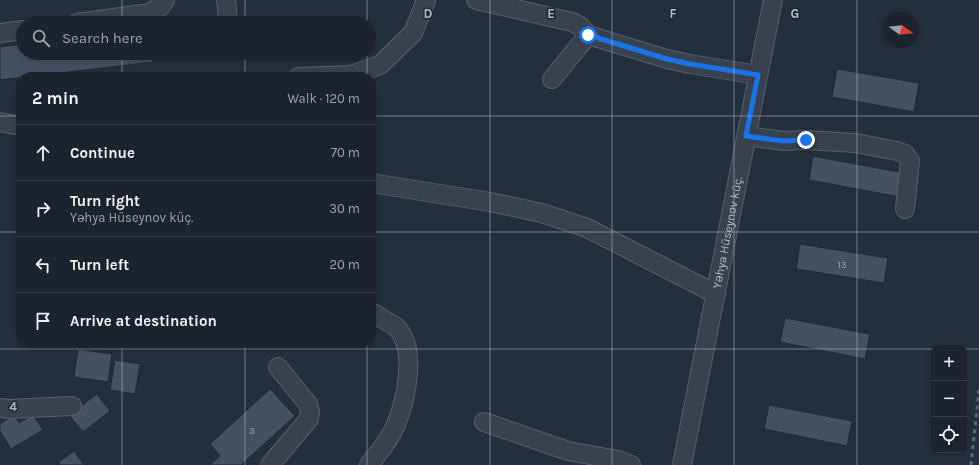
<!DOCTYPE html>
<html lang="en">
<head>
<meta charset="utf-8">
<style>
  :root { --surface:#1b232e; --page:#282f3a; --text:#f1f3f6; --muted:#a0a4aa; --line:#39404a }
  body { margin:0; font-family:Karla,sans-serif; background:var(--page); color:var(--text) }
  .controls { position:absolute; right:12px; bottom:12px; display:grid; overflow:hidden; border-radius:8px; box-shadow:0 2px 6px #0003 }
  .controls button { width:36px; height:36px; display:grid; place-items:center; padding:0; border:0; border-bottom:1px solid var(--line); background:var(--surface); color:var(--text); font:20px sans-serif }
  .compass { position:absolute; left:883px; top:12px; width:36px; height:36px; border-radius:50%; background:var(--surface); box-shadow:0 2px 6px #0003; rotate:105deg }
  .stop { position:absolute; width:12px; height:12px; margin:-9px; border:3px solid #1a73e8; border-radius:50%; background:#fff }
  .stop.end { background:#1a73e8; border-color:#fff; box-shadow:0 1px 4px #0008 }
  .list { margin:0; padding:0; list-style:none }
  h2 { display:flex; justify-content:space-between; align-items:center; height:52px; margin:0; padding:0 16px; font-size:17px }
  h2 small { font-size:13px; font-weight:400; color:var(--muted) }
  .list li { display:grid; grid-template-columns:26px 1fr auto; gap:12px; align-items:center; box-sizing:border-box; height:56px; padding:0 16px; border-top:1px solid var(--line) }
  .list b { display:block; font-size:15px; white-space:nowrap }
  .list p { margin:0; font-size:13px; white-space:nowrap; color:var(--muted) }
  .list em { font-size:13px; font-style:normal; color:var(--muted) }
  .icon { flex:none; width:22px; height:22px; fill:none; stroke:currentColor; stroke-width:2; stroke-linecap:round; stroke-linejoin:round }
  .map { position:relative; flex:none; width:979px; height:465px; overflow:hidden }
  .search { position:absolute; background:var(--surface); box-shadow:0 2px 6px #0003; left:16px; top:16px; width:360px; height:44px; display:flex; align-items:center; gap:10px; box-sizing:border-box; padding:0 14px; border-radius:22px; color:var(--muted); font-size:15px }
  .panel { position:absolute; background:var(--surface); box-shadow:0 2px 6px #0003; left:16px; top:72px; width:360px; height:276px; border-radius:16px }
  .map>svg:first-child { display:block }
</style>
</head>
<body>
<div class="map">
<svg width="979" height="465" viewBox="0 0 979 465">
  <rect width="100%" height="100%" fill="#242f3e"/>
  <!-- building -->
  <path fill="#455162" stroke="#1f2835" d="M23,44V53H152L153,62L0,80V47Z
    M837,69L919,83L914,112L832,97Z
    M813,156L904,173L900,197L809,180Z
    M800,244L888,258L884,283L796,269Z
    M785,318L870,334L865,359L780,342Z
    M78,349L112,354L108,382L74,377Z
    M115,360L140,364L135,394L110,390Z
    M270,389L295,416L241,465H210L220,456L210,444Z
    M97,394L110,411L83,432L69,415Z
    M769,405L852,421L847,446L764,429Z
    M14,415L19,423L33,415L43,430L11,449L0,431V424Z
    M74,451L84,465H60L59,462Z"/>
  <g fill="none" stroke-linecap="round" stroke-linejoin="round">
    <!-- minor casing -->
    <g stroke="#565f6c" stroke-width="20">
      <g id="minor">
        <path d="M226,0L228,19"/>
        <path d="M476,0L572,22L580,26L588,35L667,59L690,64L758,75"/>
        <path d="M77,23L150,13L161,6L165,0"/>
        <path d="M0,33L23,30"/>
        <path d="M298,77L351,75L380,65L413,33L426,0"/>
        <path d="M552,79L588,35"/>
        <path d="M0,122L21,126"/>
        <path d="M747,136L784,141L806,140L856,143L897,151L905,154L910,161L905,209"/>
        <path d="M371,183L490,202L542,213L587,228L716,294"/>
        <path d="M0,408L9,409L72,406"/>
        <path d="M484,422L568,451L618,460L631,465"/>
        <path d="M270,465L309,419L310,411L308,404L278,367"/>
        <path d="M369,465C378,453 389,441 395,427C406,401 418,349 396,327C390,322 381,319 375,314"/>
        <path id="s1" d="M682,465L773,0"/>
      </g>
    </g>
    <!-- minor -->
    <use href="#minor" stroke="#38414e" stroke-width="18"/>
    <!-- rail -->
    <path stroke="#5a6575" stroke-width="3" stroke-dasharray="4 4" stroke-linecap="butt" d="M971,465L979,390"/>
  </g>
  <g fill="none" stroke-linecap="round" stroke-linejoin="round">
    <!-- route -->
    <path stroke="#1a73e8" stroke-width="5" d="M588,35L667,59L690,64L758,75L746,136L784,141L806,140"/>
  </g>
  <!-- grid -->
  <path fill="none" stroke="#b4bcc9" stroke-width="1" stroke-opacity="0.55" d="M122,0V23M245,0V23M367,0V23M490,0V465M612,0V465M734,0V465M857,0V465M122,53V77M245,53V77M367,53V77M0,116H21M371,116H979M0,232H21M371,232H979M122,343V465M245,343V465M367,343V465M0,349H934M964,349H979"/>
  <g text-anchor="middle" stroke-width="3" stroke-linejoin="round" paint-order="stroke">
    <!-- number labels -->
    <g font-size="10" fill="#98a1af">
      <text x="842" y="268">13</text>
      <text x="252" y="434">3</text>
    </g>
    <!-- street labels -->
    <g font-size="12" fill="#b4bcc9" stroke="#1d2633">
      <text dy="4" stroke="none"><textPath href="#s1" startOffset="237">Yəhya Hüseynov küç.</textPath></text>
    </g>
  </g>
  <g font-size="13" text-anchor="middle" font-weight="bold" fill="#b4bcc9" stroke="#1d2633" stroke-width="3" stroke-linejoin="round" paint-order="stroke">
    <text x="428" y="18">D</text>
    <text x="551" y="18">E</text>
    <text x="673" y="18">F</text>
    <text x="795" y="18">G</text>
    <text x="13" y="411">4</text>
  </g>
</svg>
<div class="controls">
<button>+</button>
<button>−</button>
<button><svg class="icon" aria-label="locate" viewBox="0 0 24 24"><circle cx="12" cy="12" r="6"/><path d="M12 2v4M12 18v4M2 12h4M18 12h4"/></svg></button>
</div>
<svg class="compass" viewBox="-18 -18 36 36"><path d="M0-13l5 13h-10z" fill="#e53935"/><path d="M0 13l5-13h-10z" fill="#a0a4aa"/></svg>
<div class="stop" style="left:588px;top:35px"></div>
<div class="stop end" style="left:806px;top:140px"></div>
<div class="search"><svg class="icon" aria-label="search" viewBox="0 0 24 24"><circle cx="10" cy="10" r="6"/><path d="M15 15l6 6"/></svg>Search here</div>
<section class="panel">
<h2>2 min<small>Walk · 120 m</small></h2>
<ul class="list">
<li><svg class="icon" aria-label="ahead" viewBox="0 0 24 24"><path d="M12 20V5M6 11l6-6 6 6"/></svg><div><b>Continue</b></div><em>70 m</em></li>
<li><svg class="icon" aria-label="right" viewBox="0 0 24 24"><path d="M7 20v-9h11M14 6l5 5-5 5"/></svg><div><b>Turn right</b><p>Yəhya Hüseynov küç.</p></div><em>30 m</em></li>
<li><svg class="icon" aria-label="left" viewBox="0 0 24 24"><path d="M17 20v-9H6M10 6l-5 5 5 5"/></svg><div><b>Turn left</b></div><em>20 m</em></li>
<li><svg class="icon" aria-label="arrive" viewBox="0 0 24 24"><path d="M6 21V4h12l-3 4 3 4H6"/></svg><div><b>Arrive at destination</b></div></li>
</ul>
</section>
</div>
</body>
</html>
